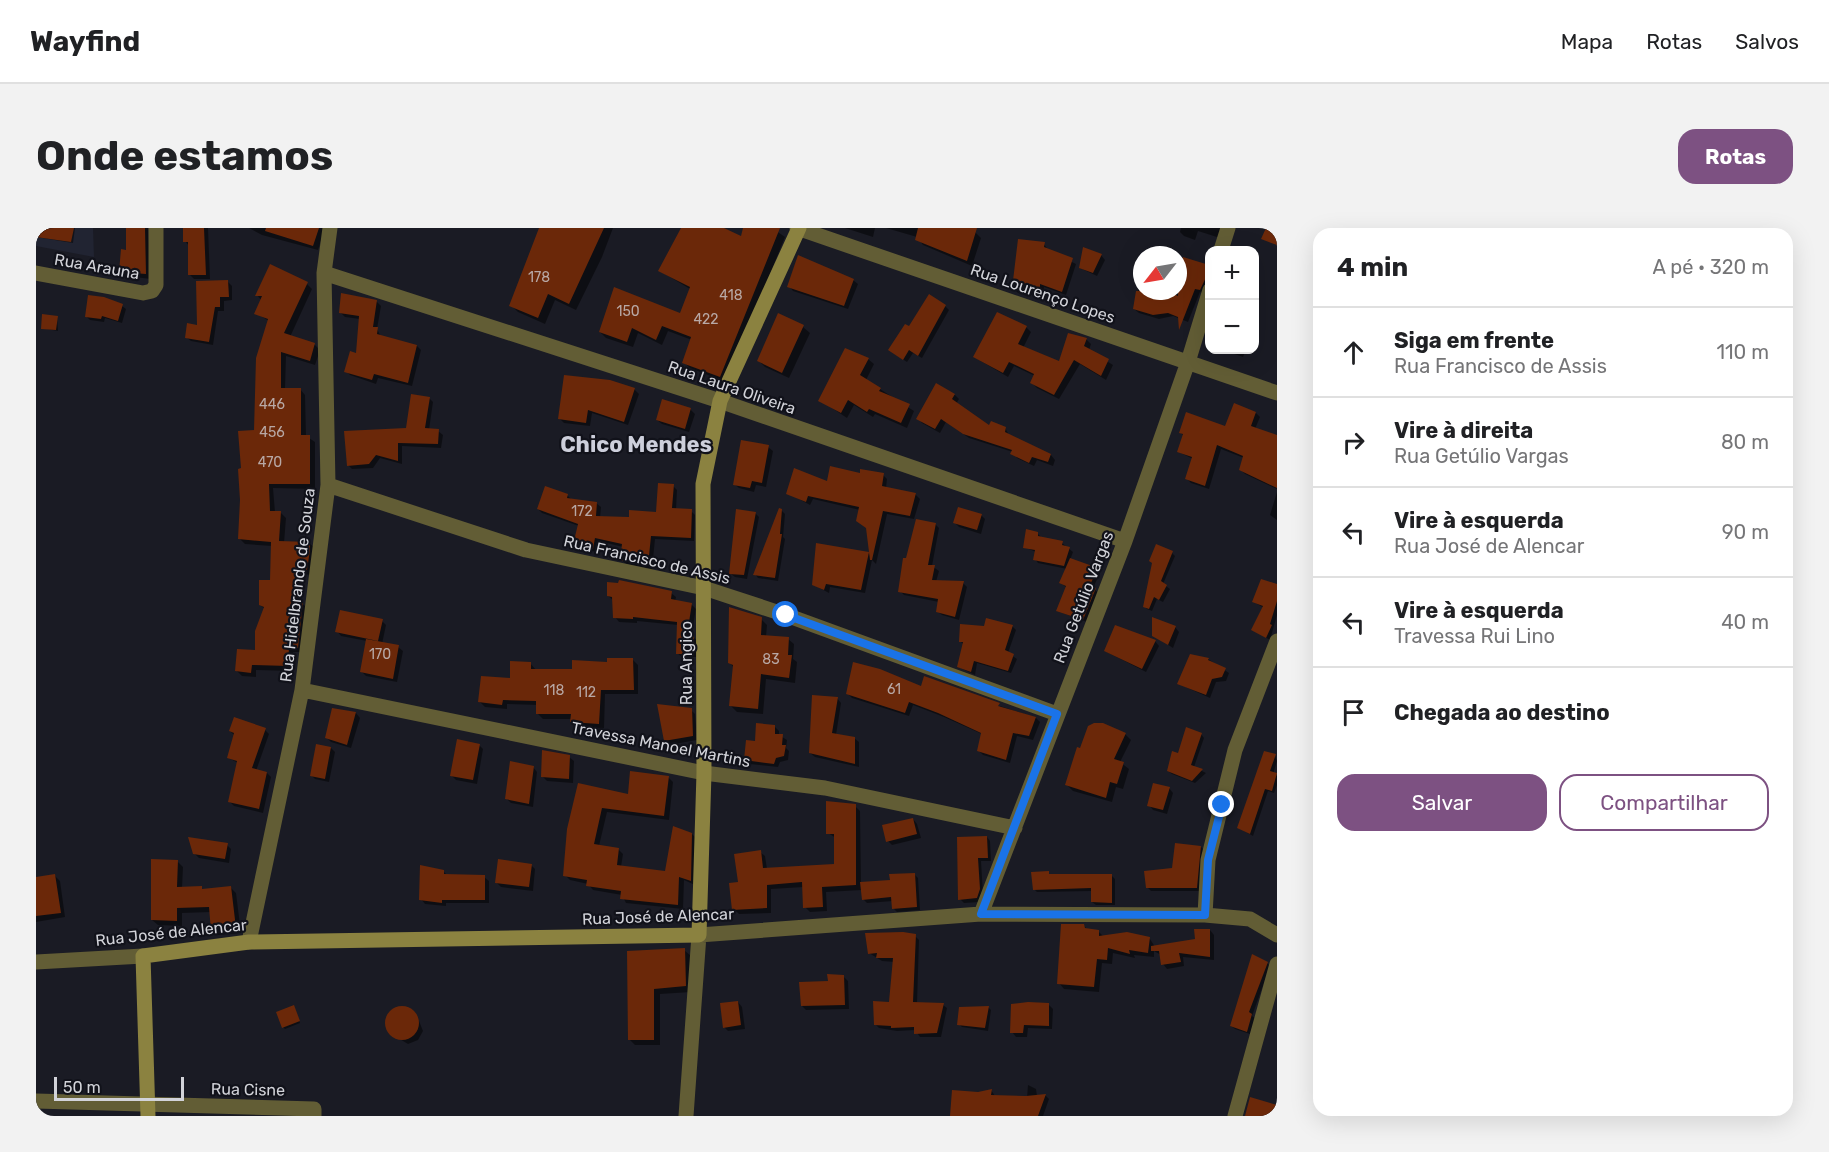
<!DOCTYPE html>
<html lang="pt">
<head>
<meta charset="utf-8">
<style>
  :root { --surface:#fff; --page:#f2f2f2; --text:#202124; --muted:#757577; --line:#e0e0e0; --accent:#7d5182 }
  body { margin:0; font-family:Rubik,sans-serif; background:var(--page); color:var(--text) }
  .controls { position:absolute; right:18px; top:18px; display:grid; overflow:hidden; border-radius:12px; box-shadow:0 6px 24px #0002 }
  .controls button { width:54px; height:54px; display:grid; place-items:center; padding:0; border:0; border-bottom:2px solid var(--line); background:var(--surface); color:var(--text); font:30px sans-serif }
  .compass { position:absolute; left:1097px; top:18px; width:54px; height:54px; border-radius:50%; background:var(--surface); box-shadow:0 6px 24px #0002; rotate:239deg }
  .scale { position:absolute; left:18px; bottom:15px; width:130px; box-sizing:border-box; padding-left:6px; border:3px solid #d2d3d9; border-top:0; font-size:16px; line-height:21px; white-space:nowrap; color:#d2d3d9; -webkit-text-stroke:4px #11121a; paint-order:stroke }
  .stop { position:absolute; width:18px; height:18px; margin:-14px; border:4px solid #1a73e8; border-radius:50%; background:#fff }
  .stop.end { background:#1a73e8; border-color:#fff; box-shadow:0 2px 6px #0008 }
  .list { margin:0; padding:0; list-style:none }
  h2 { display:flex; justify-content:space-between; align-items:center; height:78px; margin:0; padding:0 24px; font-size:26px }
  h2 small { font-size:20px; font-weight:400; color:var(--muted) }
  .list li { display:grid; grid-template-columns:39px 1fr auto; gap:18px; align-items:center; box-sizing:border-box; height:90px; padding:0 24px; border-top:2px solid var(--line) }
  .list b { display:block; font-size:22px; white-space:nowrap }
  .list p { margin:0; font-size:20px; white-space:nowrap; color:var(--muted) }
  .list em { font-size:20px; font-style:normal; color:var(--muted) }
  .actions { display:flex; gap:12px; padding:18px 24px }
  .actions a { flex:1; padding:14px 0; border:2px solid var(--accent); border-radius:18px; text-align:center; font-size:21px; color:var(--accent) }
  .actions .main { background:var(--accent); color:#fff }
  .icon { flex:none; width:33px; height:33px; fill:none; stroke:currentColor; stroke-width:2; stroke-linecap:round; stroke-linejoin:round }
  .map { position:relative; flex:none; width:1241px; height:888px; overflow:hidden; border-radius:18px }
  header { display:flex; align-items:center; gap:36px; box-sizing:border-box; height:84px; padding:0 30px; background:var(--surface); border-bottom:2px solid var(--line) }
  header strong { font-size:28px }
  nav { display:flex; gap:33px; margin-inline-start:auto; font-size:21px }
  .intro { display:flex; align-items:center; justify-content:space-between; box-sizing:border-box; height:144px; padding:0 36px }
  h1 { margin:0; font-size:42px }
  .button { padding:15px 27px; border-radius:18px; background:var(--accent); color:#fff; font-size:21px; font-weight:700 }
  main { display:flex; gap:36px; padding:0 36px }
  aside { flex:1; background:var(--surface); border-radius:18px; box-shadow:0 6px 24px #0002 }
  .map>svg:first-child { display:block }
</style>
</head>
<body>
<header>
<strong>Wayfind</strong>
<nav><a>Mapa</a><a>Rotas</a><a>Salvos</a></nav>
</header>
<div class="intro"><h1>Onde estamos</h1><a class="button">Rotas</a></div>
<main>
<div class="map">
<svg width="1241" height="888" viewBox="0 0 1241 888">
  <rect width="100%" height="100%" fill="#1a1b24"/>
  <!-- built -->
  <path fill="#212432" d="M0,0H57L58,29L0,18Z"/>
  <!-- shadow -->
  <path fill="#0007" d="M0,0H39L37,15L0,9Z
    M90,0H112L115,51L90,48L84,43L91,23Z
    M149,0H172L174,51H158L154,47L153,18L149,13Z
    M213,0H289L282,22L226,7Z
    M505,0H577L566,29L540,82L519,72L509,96L482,84L475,77Z
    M647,0H684L705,10L708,0H736L749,9L690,154L654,140L648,134L656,112L632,103L626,117L602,105L597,119L570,110L564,104L645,87L654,61L624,43Z
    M809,0H839L837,9Z
    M850,0H928L939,4L945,10L936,38L887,17L881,9Z
    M1145,0H1187L1184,10L1162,3L1159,12L1148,8L1144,4Z
    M1008,16L1012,22L1040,36L1030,67L1008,59L1007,68L982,65L978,61Z
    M1065,27L1069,32L1061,48L1044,40Z
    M1148,31L1174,39V54L1168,66L1164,64L1152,94L1137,88L1123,91L1103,85L1098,81L1106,44V63H1142V38H1145Z
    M817,52L822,56L812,81L757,63L753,58Z
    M192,54L196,58V72L188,73V83H182L177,117L155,113L150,109L162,99Z
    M271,56L276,61L254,109L279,117L284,122L279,137L250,128L249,161H264L269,167L270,208L279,214V261L237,260L239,284L245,285L250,290L248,315H273L279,320L276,347L266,346L265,375L272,380L266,424H257V443L220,442V449L206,448L201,443L220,424L229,381L224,377L235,354L236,318L209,316L204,311L206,242L219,204L233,93L220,85L225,72L221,67Z
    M341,74L345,78L341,101L345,109L381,118L385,122L376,158L342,150L340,156L314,147L310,143L321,127L324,91L309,89L304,84Z
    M86,78L90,81L86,95L69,90L68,94L54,92L51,89Z
    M909,78L913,82L886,130L877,125L871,134L857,125L873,100Z
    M1218,85L1223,89L1218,101Z
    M21,89L22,103L6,100Z
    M767,99L774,105L753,150L729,139L722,132Z
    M990,99L995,104L987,120L1023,135L1050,111L1055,116L1053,122L1077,137L1070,152L1044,136L1023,171L1001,160L996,155L999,148L978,138L972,149L938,129Z
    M1187,122H1210L1207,129Z
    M832,131L838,136L830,152L878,183L871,200L839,186L837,189L818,177L811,190L784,172Z
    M901,157L919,167L923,171L920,176L954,199L969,200L973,207L1015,227L1019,232L1017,238L1001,232L998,238L981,230L977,224L933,210L910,194L904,205L886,195L882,190Z
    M598,161L603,166L592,197L556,185L554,198L528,195L524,191Z
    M393,170L397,174L393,202L402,203L407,207L405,220L366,218V236L344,230L337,240L316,241L312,237L371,201Z
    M654,181L659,186L653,204L626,196L621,192Z
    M1220,185L1224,189L1219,201L1241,208V261L1209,246L1205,242L1208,230L1185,221L1173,261L1155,255L1151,251L1157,231L1143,224L1148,208L1145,205L1190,199Z
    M732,219L737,223L730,259L720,257L718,264L703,260L698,256Z
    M825,247H847L851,251L850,260L879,266L884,271L878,291L851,286L840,336L836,332L829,365L794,359L793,365L778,357L832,325L835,328L831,301L824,282L777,271L774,277L752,265Z
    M637,258L641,262L640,282L655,283L659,287L658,313L619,311L616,341L590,336L586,332L587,319L563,313L560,324L543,320L539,316L543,298L506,285L502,281L510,260L532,268L537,273L560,275L565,279L564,290L594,291L621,286Z
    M1241,264V292L1234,287Z
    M745,282L749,286L747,309L749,311L742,353L722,350L719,346Z
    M719,285L723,289L711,351L699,349L695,346Z
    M945,287L949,291L945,306L923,299L919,295Z
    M899,296L903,300L896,338L903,343L900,354L927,355L931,359L923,392L906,387L901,383L903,374L868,367L864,363L872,332Z
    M1001,305L1005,309L1026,315L1037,324L1034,332L1064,345L1057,360L1063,365L1051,394L1021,383L1031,360L1025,355L1031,341L1002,335L999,331L1000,324L988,319Z
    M1136,325L1139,328L1127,356L1134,361L1127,374L1121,371L1116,383L1111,381L1108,378Z
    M1241,358V387L1234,412L1217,402L1228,380L1218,374Z
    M635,365L640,369L639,374L656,377L660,381L655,408L661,412L662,429H646L641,425L642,397L601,393V395L583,394L579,389L577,372L572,368Z
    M725,391L731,397L730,409L752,411L758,416L757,431L761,434L759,455L730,451L727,486L701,484L695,478L698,440L694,435Z
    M346,393L350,397L346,416L362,419L367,423L361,454L330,448L326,444L331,413L305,408L301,403Z
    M976,398L980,402L972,425L981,431L975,445L941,435L939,447L923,439L928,417L924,413Z
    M1139,399L1143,404L1137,420L1117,407Z
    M1119,413L1123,418L1110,444L1069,423Z
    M1172,431L1193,445L1190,453L1180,454L1174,470L1143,456Z
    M597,432L602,437V466H569L568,500L541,499L536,491H507L502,486V477L471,476V481L449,479L444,474L494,435L500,442L538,443Z
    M886,460L961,482L964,478L1000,490L1004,494L997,512L981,508L974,535L947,527L943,523L946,506L908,489L877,477L873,488L816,470L812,466Z
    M801,470L805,475L800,507L818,510L823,514V539L779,529L774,525Z
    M297,481L320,485L324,490L315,520L295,514L291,510Z
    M655,482L659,486L661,512L633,517L629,512Z
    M739,499L743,503V507L751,512L750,520L753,523L752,532L744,534L742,539L714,536L710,531Z
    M229,502L233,506L220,543L231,545L235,549L227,585L198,578L194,574L202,535L193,530L199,508L194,503Z
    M1089,506L1095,512L1084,534L1093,541L1087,561L1080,559L1076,574L1037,563L1031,557Z
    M1165,506L1168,510L1158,539L1170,545L1159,555L1136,546L1132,543L1142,526Z
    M443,517L447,521L441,556L420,552L416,548Z
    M295,520L299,524L293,554L279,551L275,547Z
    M1239,528L1241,533L1237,546L1241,548V557L1238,565L1232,563L1217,608L1203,600Z
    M533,529L538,533L537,555L511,553L507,549Z
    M497,539L501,544L497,579L475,575L471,571Z
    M632,549L637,554L633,592L571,584L563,618L582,621L587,626L585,639L630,645L656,606L661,611L659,657L648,652L647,681L590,675L586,667L557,662L552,656L534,652L529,647L543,557L593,568Z
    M1133,560L1137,565L1131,586L1117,582L1113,577Z
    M819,578L824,583L825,656L855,653L878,646L882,650L884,682L861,684L857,680V673L831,675L827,671L826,662L790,664L791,683L774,684L769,679L768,659L735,661V685L703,686L698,681L704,656L724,624L729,628L731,641L800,637V610L792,605Z
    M877,591L881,596L885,610L856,617L852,613Z
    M951,609L954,613L955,633H945L947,666L944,674L928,675L924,671Z
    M191,617L195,621L193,635L163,630L158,625Z
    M1165,619L1169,623L1164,663H1115L1111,659Z
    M141,633L147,639L146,660L168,662L194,659L200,665L205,705L182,707L177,702L175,684L146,685V698L122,697L116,692Z
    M495,637L499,641L497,663L465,659L460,654Z
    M408,644L412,648L448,649L453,653V675H410V678L389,676L385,671Z
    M19,648L24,653L29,689L0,694V651Z
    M1076,648L1079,651V677H1060L1056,674V663L1001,664L998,661Z
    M1048,698L1052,702L1062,703L1068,709L1114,711L1119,719L1161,712L1174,702L1178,707V732L1147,729L1148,738L1131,741L1127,736L1125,727L1118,723V729L1098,727L1099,730L1077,725L1076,736L1066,735L1063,764L1028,761L1023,755Z
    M879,708L883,712L881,776L907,777L911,780L905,809H884L879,802L861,803L843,800L839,796L855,776L859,734L846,733L833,725Z
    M648,722L655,728V764L624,766V817H599L593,811V725Z
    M1231,735L1234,738L1216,788L1219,790L1214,806L1199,801L1195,798Z
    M807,748L812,753L813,781L770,782L766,778L794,755Z
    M702,774L706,779L709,801L692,803L688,799Z
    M1013,777L1017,781L1016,801L992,800L991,809H980L976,804Z
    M952,779L955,782L952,803L926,799L923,796Z
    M362,780L377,783L381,788L387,803L382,812L372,816L357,807L351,794L354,785Z
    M259,781L264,795L249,801L247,799Z
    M992,857L1000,861L1001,868L1009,867L1013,871L1007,888H915L942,866L955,862L959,868L991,870Z"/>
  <!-- building -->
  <path fill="#6b2809" d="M0,0H38L35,14L0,9Z
    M90,0H109L110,46L83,44L85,21L90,22Z
    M147,0H168L170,47H152V14H147Z
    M230,0H283L277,18L229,3Z
    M503,0H568L533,76L512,66L502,90L473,78Z
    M645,0H688L705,8L707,0H744L684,149L646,135L655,109L626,98L620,112L596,100L591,114L563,104L578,59L644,85L654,59L622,43Z
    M882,0H941L931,33L879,12Z
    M1230,0H1241V17L1225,11Z
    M982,11L1009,14L1008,19L1037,30L1026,64L1004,56V64L976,61Z
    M1047,19L1066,26L1057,45L1043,40Z
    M762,27L818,51L808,78L751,59Z
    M1147,29L1173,37V43L1164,62L1159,61L1143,102L1142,89L1132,85L1117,87L1097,81L1100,63H1131L1142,68V43Z
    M234,36L272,54L248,105L279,115L274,133L245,124V160H265V207H274V256H233L234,283H245L243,313L274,314V322L271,342H262L261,373H267L262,420H253L252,438L216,437L215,445L199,443L201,421L219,422V403L228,379L223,377V352H234L235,314L202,311L204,272L202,241L205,240L202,203L218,202L220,130L232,91L218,86L226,68H219Z
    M192,52L193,69H184V79H179L173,114L149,110L151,95L161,97L160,53Z
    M305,65L341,72L337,99H342L341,106L381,117L372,155L338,146L336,152L308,144L314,123L320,125L323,88L303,85Z
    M893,66L910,77L882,128L873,122L867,132L852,122L869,96L873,98Z
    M52,67L68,69L87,76L82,93L66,88L65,91L49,89Z
    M961,84L991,98L982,116L1023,133L1032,105L1051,110L1048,118L1073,131L1065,148L1038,132L1018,167L994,155L998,146L973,134L967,145L937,129Z
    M742,85L768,97L746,145L721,133Z
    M6,86L22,88L20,102L5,101Z
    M809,120L833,130L824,147L845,160L843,163L874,176L865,195L833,181L831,184L812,172L805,185L782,173Z
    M528,147L574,152L599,160L588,194L552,182L550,195L522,191Z
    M900,155L919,166L916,171L953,197L955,193L970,199L969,204L1015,226L1012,234L996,229L993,235L974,226L976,222L927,206L905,191L899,201L880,191Z
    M375,166L394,169L389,200L403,201L402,216L362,215V233L340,227L333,236L311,238L308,203L370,200Z
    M626,171L655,180L649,201L620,192Z
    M1198,175L1220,184L1215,198L1241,207V260L1203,242L1207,228L1181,217L1169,258L1149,251L1156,229L1141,224L1147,206L1143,205L1150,184L1189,198Z
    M705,212L733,217L726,255L716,253L714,260L697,257Z
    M794,238L824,245V241L848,245L846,258L880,265L874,288L847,283L836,332H834L830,300L820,293L823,279L772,268L770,274L750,266L758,240L791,253Z
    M622,255L638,256L636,280L656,281L655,310L615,308L612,338L584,332L586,316L559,310L557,321L537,317L542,296L501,281L509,258L532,266L531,270L561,274L560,288L593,289V282L620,284Z
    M922,279L946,286L941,302L917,295Z
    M743,280L746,281L744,306H746L739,350L717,347Z
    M700,281L720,284L708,347L693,346Z
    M880,291L900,295L892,337H899L896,352L928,353L919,389L900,384L902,371L862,364L867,330H870Z
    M990,301L1002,304V308L1027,313L1026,317L1034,319L1028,338L997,332L999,322L987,320Z
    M780,315L833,324L825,362L790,356L788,362L776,357Z
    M1120,316L1137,323L1125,353L1131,357L1123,372L1118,369L1113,381L1107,379L1116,335L1113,333Z
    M1034,330L1062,340L1054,357L1060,360L1047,392L1020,383L1030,358L1023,355Z
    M1225,351L1241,356V373L1234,396L1236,397L1230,410L1215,402L1227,378L1216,374Z
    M583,352L636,363L635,371L656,375L651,407L658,406V426H640L641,394L597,389V391L577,390L576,369L571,368V354L582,355Z
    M693,379L726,389L725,407L753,409L752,427H756L753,450L725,446L722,481L693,478L697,437L692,435Z
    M304,382L347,391L342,413L299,404Z
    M1116,389L1140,398L1132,417L1116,408Z
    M950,390L977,397L969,422L978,426L972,443L938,433L935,444L921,439L927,414H923L924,396L948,398Z
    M1079,397L1120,412L1106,441L1068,423Z
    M330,411L363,417L357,451L324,444Z
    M1154,426L1173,430L1172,432L1190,440L1186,449L1176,451L1170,467L1141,456Z
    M571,430H597L598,462H565L563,496L534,494L535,486H500V473L467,472L466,477L442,474L445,448L474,450V433L495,434V441H536V432L571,434Z
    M817,434L844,441L885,458L888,448L964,475L962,478L1000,489L993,508L977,505L970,532L941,523L945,505L902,485L873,474L869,485L810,466Z
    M776,467L802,469L796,505L819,509V536L773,525Z
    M621,476L656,480L657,508L628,513Z
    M296,480L320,484L311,517L289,510Z
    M198,489L230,500L216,540L231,544L223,581L192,574L201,533L191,530L198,505L193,503Z
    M720,495L739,497V506H747L746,517H750L748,528L740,530L738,536L708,532L710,512L719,513Z
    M1058,495H1067L1090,505L1078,531L1088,534L1081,556L1074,554L1070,570L1029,557L1041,519L1044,520L1052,498Z
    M1150,499L1166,505L1155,537L1167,541L1156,553L1131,543L1136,523L1142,525Z
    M421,511L444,516L437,552L414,548Z
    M280,516L295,519L289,551L274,548Z
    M506,522L534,527L533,551L505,549Z
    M1228,523L1240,526L1234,543L1241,545L1236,563L1229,561L1214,606L1201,600Z
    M474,533L498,538L493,576L469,571Z
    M594,543L633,548L628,588L566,580L558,616L583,620L581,637L629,643L637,598L656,605L655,653L643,649L642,677L584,671L585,663L550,658L551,652L527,648L531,601L542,555L592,566Z
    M1117,555L1134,559L1127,582L1111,578Z
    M790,573L820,576V657L786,659L787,679L767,680L766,654L731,657V680L696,682L693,655L702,654L698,626L725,622L727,640L798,636V606H790Z
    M877,590L881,606L850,614L846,597Z
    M951,608L952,630H942L944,661L941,670L922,672L921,609Z
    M152,609L192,615L189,631L157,626Z
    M1139,615L1165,618L1161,660H1110L1108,643L1136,640Z
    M115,631L142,632L141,659L166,658V661L195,658L200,700L175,703L173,679L141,680V693L115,692Z
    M462,631L496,636L493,659L459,655Z
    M384,637L408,642V646L449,647V672H406V675L383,672Z
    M1013,643V646H1076V675L1055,674V660L997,662L995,644Z
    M879,645L881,679L856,681L855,669L826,672L824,654L854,652L853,646Z
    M19,646L25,685L0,688V649Z
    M1025,696H1048L1049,700L1063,702V708L1091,704L1114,709L1112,725L1093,722L1094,726L1072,720L1071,732L1061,731L1058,759L1021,756Z
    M1158,701H1174V729L1143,725L1145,734L1125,737L1123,723H1115V718L1159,711Z
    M867,704L880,706L877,774L908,775L901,805L878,806V799L855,800V798L838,797L837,773L853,774L857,730H840L841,725L832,726L829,705Z
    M649,720L650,758L618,761V812H592L591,723Z
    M1216,726L1232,734L1213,784L1216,786L1211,804L1194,798Z
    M791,746L808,747L809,777L765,778L763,754L792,753Z
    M702,773L705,797L687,800L684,775Z
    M992,774L1013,775V798L988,797L987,805H974L975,776Z
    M258,777L264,793L246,800L240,784Z
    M349 795a17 17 0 1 1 34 0a17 17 0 1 1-34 0Z
    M953,778L949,800L921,797L923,779Z
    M956,861L955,867L990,868L1010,866L1002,888H914L916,862L942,864Z
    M1214,869L1241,877V888H1209Z"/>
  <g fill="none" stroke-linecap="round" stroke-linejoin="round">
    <!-- street -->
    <path stroke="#625d35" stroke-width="15" d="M761,0L1241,165
      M1185,22L1192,0
      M0,45L107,65L116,63L120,57V0
      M288,45L684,173L1089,313
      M292,257L490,322L668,360L750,387L1021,486
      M266,462L668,545L789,560L979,600
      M945,686L1089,313L1152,134L1174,62
      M1169,687L1172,632L1199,522L1241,413
      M213,714L266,462L292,257L288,45L294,0
      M0,734L107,728
      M0,873L278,881V888
      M650,888L663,707L945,686L1169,687L1214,691L1241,707
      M1199,888L1241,736"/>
    <!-- secondary -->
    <path stroke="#8b8240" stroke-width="15" d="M112,888L107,728L213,714L663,707L668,545L667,256L684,173L763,0"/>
  </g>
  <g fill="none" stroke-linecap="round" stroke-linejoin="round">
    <!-- route -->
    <path stroke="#1a73e8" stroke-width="8" d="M750,387L1021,486L945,686L1169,687L1172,632L1186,577"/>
  </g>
  <g text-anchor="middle" stroke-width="4.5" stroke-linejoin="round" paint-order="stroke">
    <!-- number labels -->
    <g font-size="14" fill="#b8a8a5">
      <text x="503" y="54">178</text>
      <text x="695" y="72">418</text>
      <text x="592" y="88">150</text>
      <text x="670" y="96">422</text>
      <text x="236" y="181">446</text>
      <text x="236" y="209">456</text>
      <text x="234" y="239">470</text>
      <text x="546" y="288">172</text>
      <text x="344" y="431">170</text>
      <text x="735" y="436">83</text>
      <text x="858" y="466">61</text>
      <text x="518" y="467">118</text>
      <text x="550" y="469">112</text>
    </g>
    <!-- street labels -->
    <g font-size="16" fill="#d2d3d9" stroke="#11121a">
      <text transform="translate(61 38) rotate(10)" y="6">Rua Arauna</text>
      <text transform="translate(1007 65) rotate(19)" y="6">Rua Lourenço Lopes</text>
      <text transform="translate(696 159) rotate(19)" y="6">Rua Laura Oliveira</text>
      <text transform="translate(611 331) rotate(13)" y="6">Rua Francisco de Assis</text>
      <text transform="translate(261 357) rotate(-83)" y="6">Rua Hidelbrando de Souza</text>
      <text transform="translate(1047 369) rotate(-69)" y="6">Rua Getúlio Vargas</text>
      <text transform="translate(650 435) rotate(-90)" y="6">Rua Angico</text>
      <text transform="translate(625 516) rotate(11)" y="6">Travessa Manoel Martins</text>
      <text transform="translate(622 688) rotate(-2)" y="6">Rua José de Alencar</text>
      <text transform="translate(135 704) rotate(-6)" y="6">Rua José de Alencar</text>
      <text transform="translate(212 861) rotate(1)" y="6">Rua Cisne</text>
    </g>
    <!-- district labels -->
    <g font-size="22" font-weight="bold" fill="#cdcfdb" stroke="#11121a">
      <text x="600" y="224">Chico Mendes</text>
    </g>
  </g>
</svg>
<div class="controls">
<button>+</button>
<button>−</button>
</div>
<svg class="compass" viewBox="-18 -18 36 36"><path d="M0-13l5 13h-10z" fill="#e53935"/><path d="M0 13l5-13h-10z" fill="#757577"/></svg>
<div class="scale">50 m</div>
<div class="stop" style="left:750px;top:387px"></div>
<div class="stop end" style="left:1186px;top:577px"></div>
</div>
<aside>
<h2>4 min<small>A pé · 320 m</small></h2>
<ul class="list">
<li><svg class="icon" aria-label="ahead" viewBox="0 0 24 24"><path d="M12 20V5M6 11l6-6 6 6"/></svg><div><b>Siga em frente</b><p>Rua Francisco de Assis</p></div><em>110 m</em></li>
<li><svg class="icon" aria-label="right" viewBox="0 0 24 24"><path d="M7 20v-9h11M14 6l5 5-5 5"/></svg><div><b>Vire à direita</b><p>Rua Getúlio Vargas</p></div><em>80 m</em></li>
<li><svg class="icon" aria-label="left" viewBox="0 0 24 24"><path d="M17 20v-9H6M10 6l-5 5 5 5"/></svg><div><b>Vire à esquerda</b><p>Rua José de Alencar</p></div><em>90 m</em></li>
<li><svg class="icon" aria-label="left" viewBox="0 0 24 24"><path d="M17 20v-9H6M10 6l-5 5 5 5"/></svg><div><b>Vire à esquerda</b><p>Travessa Rui Lino</p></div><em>40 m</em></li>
<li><svg class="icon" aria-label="arrive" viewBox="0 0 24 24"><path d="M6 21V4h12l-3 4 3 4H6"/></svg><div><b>Chegada ao destino</b></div></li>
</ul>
<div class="actions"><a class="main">Salvar</a><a>Compartilhar</a></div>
</aside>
</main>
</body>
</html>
